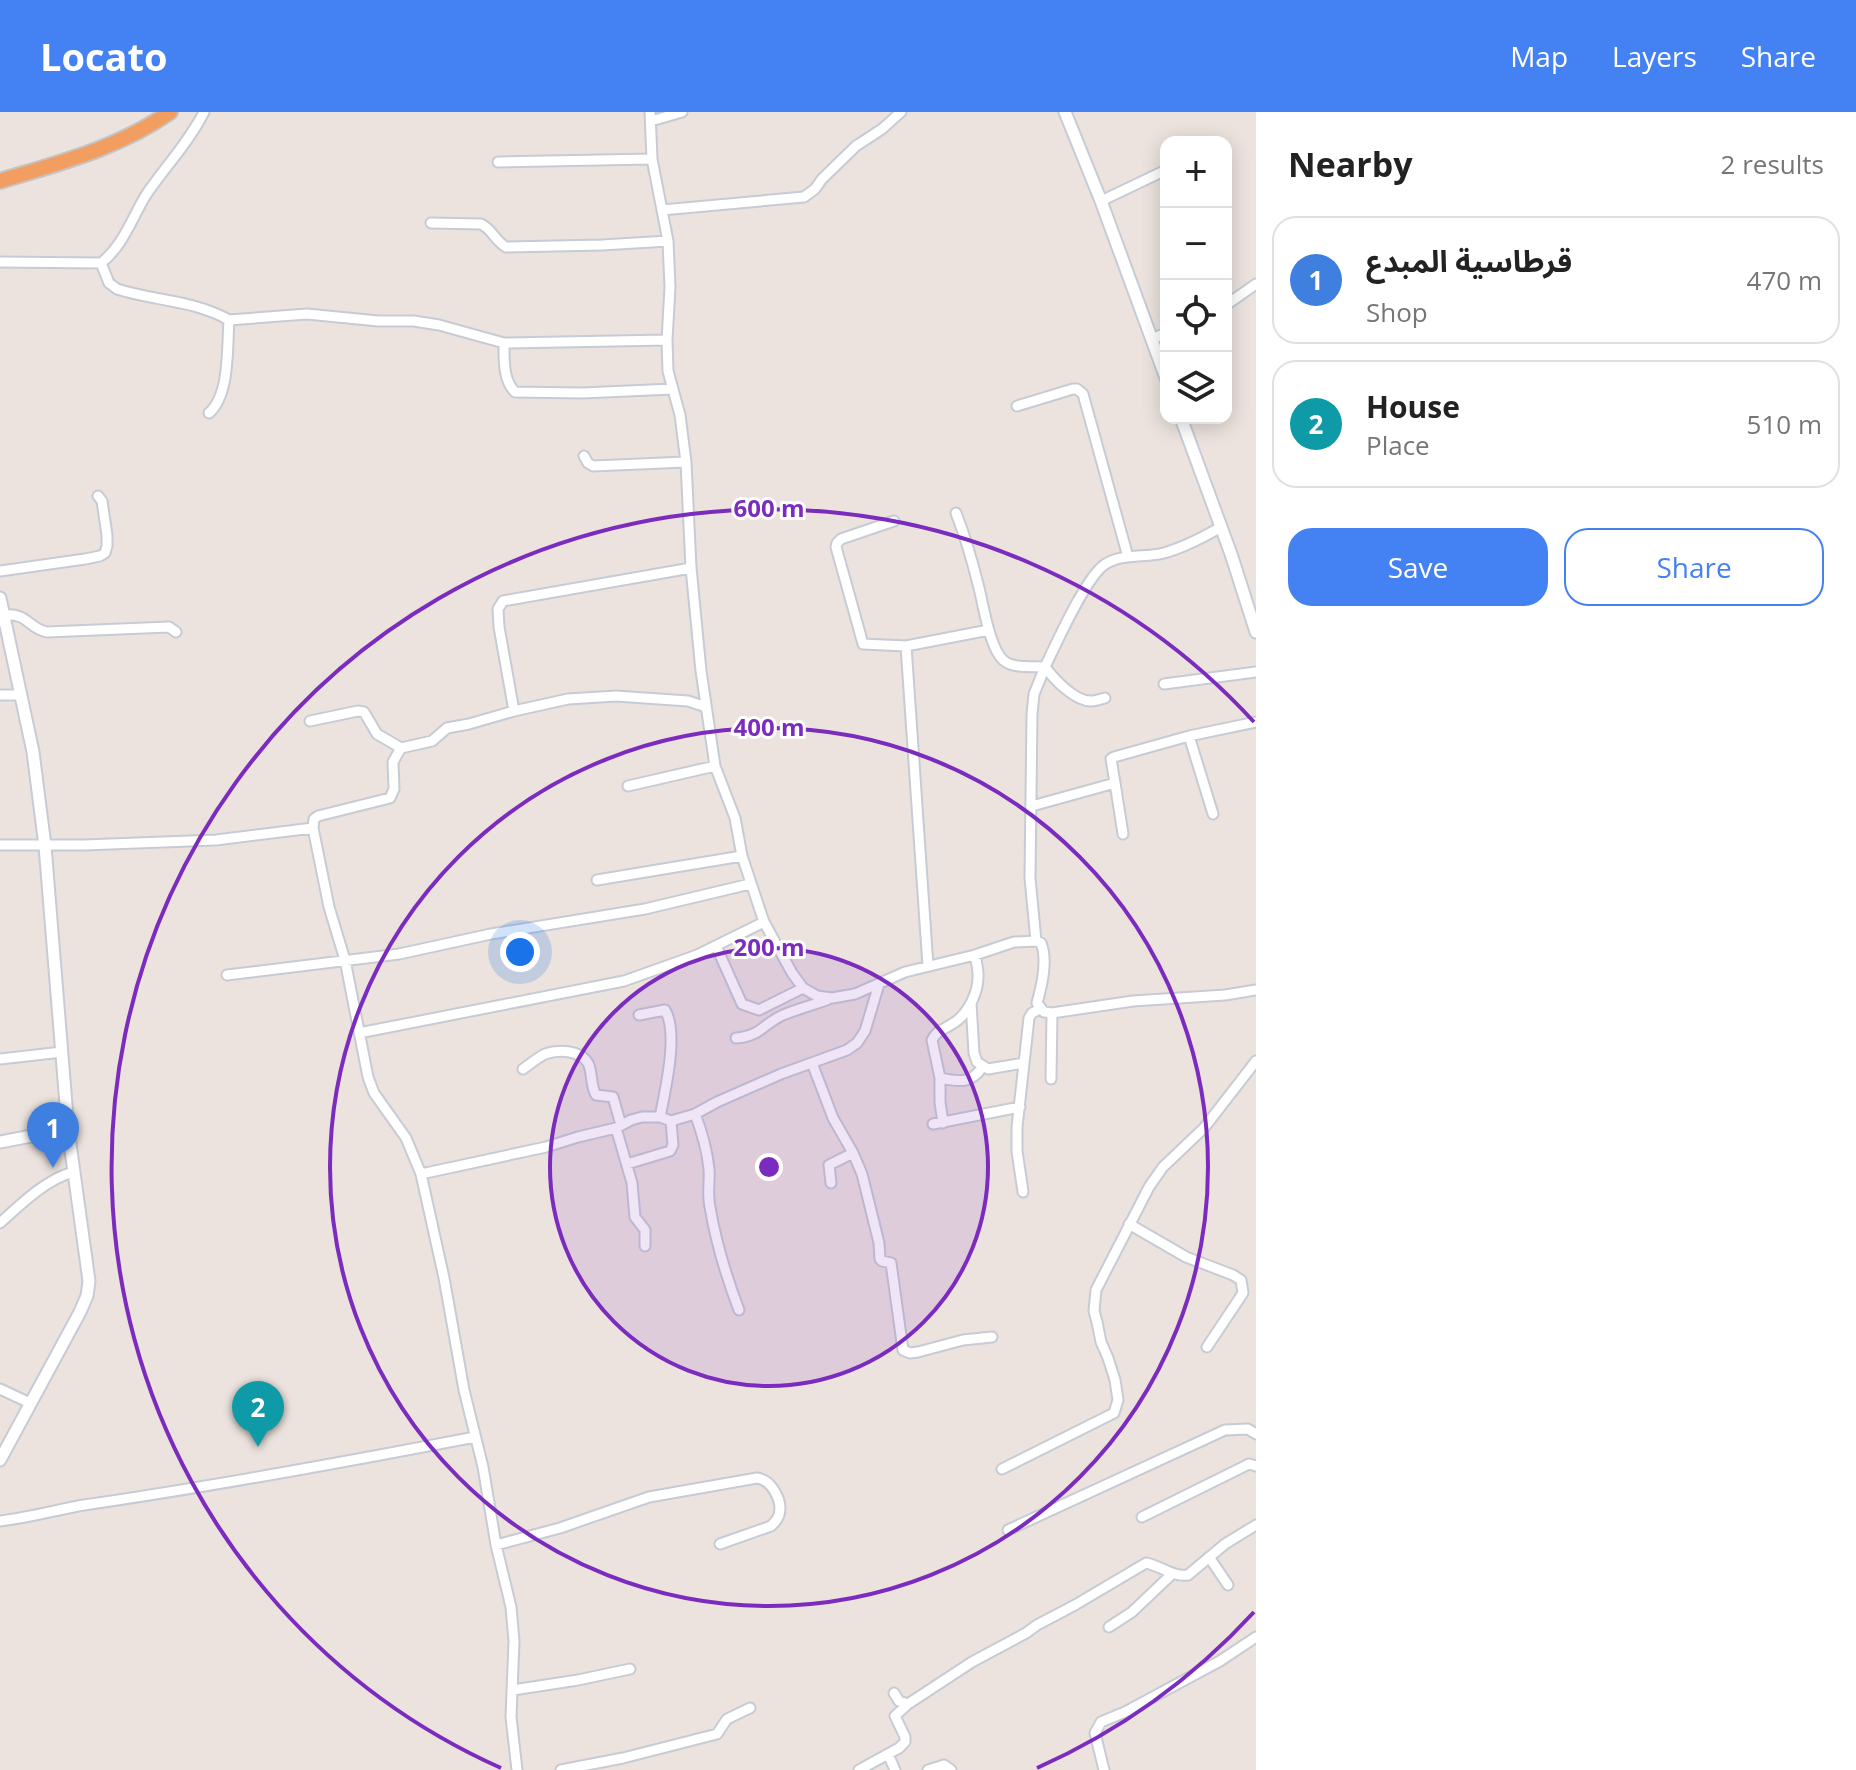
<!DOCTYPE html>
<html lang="en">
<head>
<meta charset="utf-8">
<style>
  :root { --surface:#fff; --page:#f2f2f2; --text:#222; --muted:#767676; --line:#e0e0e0; --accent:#4482f3 }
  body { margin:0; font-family:"Open Sans","Noto Sans Arabic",sans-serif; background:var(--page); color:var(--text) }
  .controls { position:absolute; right:24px; top:24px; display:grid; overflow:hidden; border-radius:16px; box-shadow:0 4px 20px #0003 }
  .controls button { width:72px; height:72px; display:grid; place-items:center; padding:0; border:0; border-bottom:2px solid var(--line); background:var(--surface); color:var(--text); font:40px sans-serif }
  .you { position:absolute; left:520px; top:840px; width:28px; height:28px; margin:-20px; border:6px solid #fff; border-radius:50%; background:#1a73e8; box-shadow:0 0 0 12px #1a73e833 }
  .badge { display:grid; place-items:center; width:52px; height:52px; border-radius:50%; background:var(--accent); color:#fff; font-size:26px; font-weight:700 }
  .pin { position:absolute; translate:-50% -66px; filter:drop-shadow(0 2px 4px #0008) }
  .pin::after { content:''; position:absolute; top:42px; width:28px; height:24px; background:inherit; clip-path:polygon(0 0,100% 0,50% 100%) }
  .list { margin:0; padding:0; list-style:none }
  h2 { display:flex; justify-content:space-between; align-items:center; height:104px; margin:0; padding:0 32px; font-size:34px }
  h2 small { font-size:26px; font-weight:400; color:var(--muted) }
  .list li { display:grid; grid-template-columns:52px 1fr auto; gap:24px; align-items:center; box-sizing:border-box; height:128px; margin:0 16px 16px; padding:0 16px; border:2px solid var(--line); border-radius:24px }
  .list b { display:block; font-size:30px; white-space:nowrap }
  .list p { margin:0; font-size:26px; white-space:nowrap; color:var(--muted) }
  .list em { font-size:26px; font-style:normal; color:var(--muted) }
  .actions { display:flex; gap:16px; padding:24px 32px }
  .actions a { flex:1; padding:18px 0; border:2px solid var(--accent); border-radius:24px; text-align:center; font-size:28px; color:var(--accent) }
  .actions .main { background:var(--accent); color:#fff }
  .icon { flex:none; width:44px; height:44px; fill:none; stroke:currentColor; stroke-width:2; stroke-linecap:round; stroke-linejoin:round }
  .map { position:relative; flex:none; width:1256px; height:1658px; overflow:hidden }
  header { display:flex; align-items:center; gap:48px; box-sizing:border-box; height:112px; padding:0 40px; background:var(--accent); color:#fff }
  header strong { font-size:38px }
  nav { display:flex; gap:44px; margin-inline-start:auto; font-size:28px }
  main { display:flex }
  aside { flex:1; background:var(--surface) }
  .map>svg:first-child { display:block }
</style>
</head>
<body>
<header>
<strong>Locato</strong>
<nav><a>Map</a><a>Layers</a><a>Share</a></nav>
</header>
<main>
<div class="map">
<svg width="1256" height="1658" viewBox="0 0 1256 1658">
  <rect width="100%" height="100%" fill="#ece3de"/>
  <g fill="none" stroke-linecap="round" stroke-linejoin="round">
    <!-- minor casing -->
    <g stroke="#c6cbd4" stroke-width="13">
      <path id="minor" d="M650,0L652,47L668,129L670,175L667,228L668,259L680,303L686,350L691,456L701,559L715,654L735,706L742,744L764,810L792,861L803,876L817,884L832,886L855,882L905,860L975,843L1014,830L1036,829L1041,831C1048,848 1042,873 1037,891L1044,900L1052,901L1133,889L1225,883L1256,878
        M651,9L682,0
        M498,50L652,47
        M1101,89L1166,58
        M662,98L804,85L815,77L822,67L856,34L882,17L901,0
        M431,111L481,112C492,117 495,129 506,135L602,133L668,129
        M0,150L101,151C123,134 132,106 146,83C165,55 189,30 204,0
        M101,151L109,171L117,177C154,189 194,188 229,208C227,235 230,283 209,301
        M1226,193L1256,172
        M229,208L307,202L378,209H414L439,213L504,231L667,228
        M1152,227L1166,221
        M504,231C504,248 503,268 515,280L582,281L673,277
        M1017,294L1073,277H1077L1083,282L1128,445
        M584,344L588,351L593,354L686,350
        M956,401C965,424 972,448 978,472C983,490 989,535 1003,548C1013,557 1032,554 1045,555C1056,532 1085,467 1104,453C1121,441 1145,446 1164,441C1185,435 1202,426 1221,415
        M894,409L841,427L837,431L836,435L863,532L906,534L989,518
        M0,459L85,447L100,444L105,441L107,434V423L102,389L98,384
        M4,503C29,501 27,516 47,520L169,515L176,520
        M906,534L928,854
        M1045,555C1054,567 1075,590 1092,589C1096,589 1101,587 1105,586
        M1164,572L1256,560
        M0,583H21
        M514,599L499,515L498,497L503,489L691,456
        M310,609L358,599L364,600L377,622L401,636
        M1189,624L1213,702
        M1115,671L1123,722
        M628,674L715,654
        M1032,694L1115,671L1111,647L1114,645L1189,624L1256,610
        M313,716L329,795L345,848L368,965L374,981L406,1026L421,1062L444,1166L464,1278L483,1355L496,1433L511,1495L514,1529L511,1605L517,1658
        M0,733H84L216,728L313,716L314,707L318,704L390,686L394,677L393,650L401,636L432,629L447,616L469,612L514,599L568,587L616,584L688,589L706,595
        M597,768L742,744
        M1036,829L1030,766L1032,602L1034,582L1045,555
        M716,834L742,892L759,898L803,876
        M227,863L399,842L491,822L645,797L750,772
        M971,891L974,941L977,950L988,957L1024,951
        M639,903L665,898C679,921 665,979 660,1005
        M359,921L624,869L697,843L764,810
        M736,926C761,924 763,912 783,903C797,897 813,893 827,888
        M0,947L62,940
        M812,951L833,1006L853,1041L862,1062L879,1131L880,1147L882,1149L891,1151L903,1238L910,1241L918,1240L963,1228L992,1225
        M523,957C530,952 537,946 545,942C558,937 580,938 588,951C593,961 590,973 596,983L613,985L621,1013
        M940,966C959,970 972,972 983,954
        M1051,967L1052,901
        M695,1002C702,1020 707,1038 709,1057C710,1070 707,1082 710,1095C716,1131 726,1164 739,1198
        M943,1011L940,990V966L932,928C937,918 943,918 952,912C968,903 979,880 978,862C978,856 976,849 975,843
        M933,1012L1020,995
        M616,1016L632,1071L635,1105L645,1118V1134
        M627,1052L670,1039L673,1033L671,1009
        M421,1062L546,1035L578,1025L616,1016L631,1008L642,1005H660L671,1009L695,1002L717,990L781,962L847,938L857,931L865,919L879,872
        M831,1071L829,1053L853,1041
        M1023,1080L1017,1039V1015L1029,906L1032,901L1040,897
        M0,1111C21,1092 45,1068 73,1060
        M1129,1112L1186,1145L1233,1163L1241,1168L1243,1181L1207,1235
        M0,1277L30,1291
        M1002,1357L1114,1301L1118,1288L1115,1268L1108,1246L1101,1230L1097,1210L1094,1199L1096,1178L1149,1075L1163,1055L1204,1016L1256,949
        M1142,1405L1249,1352L1256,1354
        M0,1409C28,1406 56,1398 84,1393C215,1374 345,1350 475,1325
        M1008,1418L1225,1318L1248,1317L1256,1322
        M496,1433L560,1416L649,1385L757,1366C772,1368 783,1389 779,1403C777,1409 775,1410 771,1414L720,1432
        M1209,1445L1228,1473
        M1109,1515L1132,1500L1172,1462
        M513,1578L578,1568L630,1557
        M894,1581L899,1589L908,1592L972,1550L1026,1521L1037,1513L1075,1493L1146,1451C1161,1454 1172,1465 1188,1463L1225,1432L1256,1413
        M888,1642L895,1658
        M561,1658L623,1646L717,1622L727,1607L750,1596
        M859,1658L899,1636L905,1630V1625L895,1604L908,1592
        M928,1658L944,1653L951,1658
        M1104,1658L1095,1621L1101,1610L1125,1600L1220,1549L1256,1525"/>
    </g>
    <!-- tertiary casing -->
    <g stroke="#c6cbd4" stroke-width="15">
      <path id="tertiary" d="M1065,0L1101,89L1166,266
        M1181,306L1231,442L1256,520
        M0,486L33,640L45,734L68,1017L89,1169L87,1184L80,1200L0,1348
        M0,1030L68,1017"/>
    </g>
    <!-- trunk casing -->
    <g stroke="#c4c4c4" stroke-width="18">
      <path id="trunk" d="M0,69C59,51 119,36 170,0"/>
    </g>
    <!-- minor -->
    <use href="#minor" stroke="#fff" stroke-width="9"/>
    <!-- tertiary -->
    <use href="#tertiary" stroke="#fff" stroke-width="11"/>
    <!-- trunk -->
    <use href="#trunk" stroke="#f29e60" stroke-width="14"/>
  </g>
  <!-- distance rings -->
  <circle cx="769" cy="1055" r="219" fill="#7b2cbf" fill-opacity=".12"/>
  <g fill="none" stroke="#7b2cbf" stroke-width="4">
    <circle cx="769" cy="1055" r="219"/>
    <circle cx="769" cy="1055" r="439"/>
    <path d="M1254 1500A658 658 0 0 1 1037 1656M501 1656A658 658 0 1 1 1254 610"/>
  </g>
  <circle cx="769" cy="1055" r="12" fill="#7b2cbf" stroke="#fff" stroke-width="4"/>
  <g font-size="24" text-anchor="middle" font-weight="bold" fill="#7b2cbf" stroke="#fff" stroke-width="6" stroke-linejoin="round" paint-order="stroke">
    <text x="769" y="405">600 m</text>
    <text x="769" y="624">400 m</text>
    <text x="769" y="844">200 m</text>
  </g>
</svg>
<div class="controls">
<button>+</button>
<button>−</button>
<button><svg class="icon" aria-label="locate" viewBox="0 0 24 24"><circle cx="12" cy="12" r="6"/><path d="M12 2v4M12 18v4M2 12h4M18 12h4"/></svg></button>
<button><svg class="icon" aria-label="layers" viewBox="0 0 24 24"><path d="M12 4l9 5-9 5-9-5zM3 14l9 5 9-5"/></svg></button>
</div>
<div class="you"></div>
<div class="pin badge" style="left:53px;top:1056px;background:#3f7fe0">1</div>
<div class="pin badge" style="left:258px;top:1335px;background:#0f9aa8">2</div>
</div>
<aside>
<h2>Nearby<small>2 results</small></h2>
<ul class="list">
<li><span class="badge" style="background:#3f7fe0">1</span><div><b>قرطاسية المبدع</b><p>Shop</p></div><em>470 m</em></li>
<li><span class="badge" style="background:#0f9aa8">2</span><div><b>House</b><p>Place</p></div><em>510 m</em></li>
</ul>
<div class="actions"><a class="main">Save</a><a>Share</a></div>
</aside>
</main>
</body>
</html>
